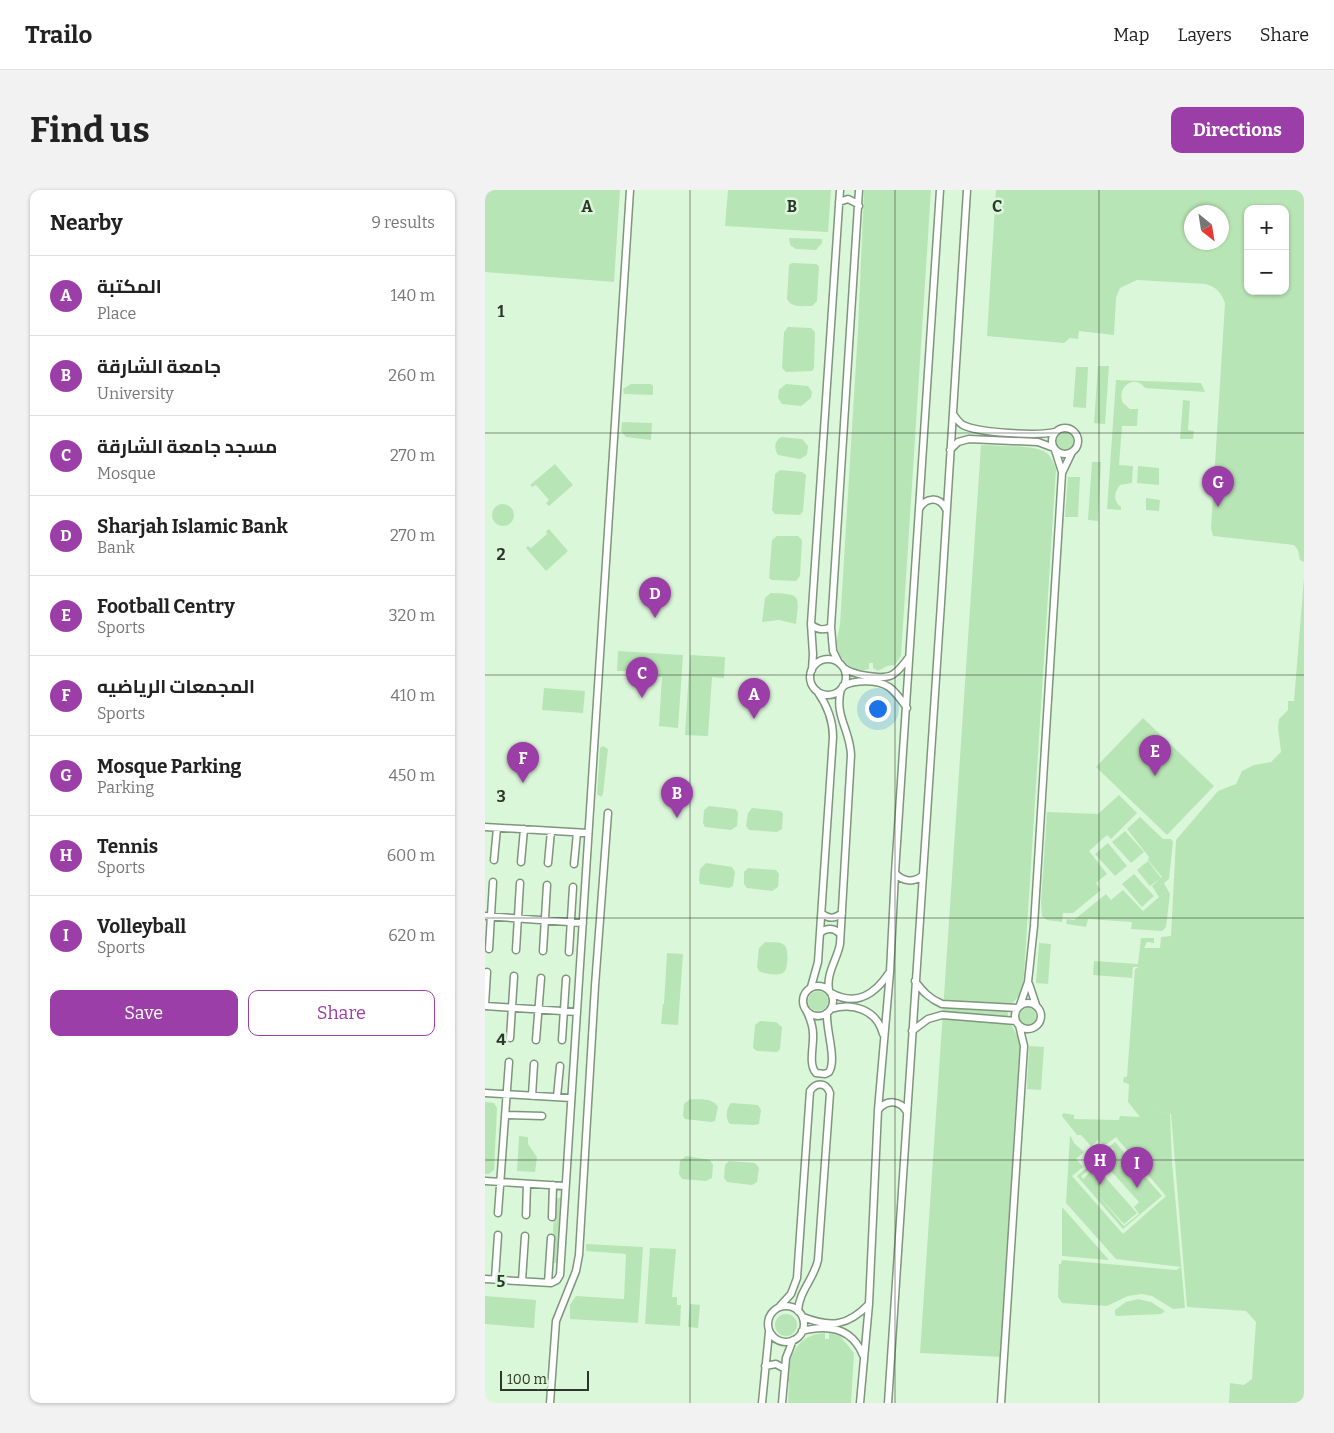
<!DOCTYPE html>
<html lang="en">
<head>
<meta charset="utf-8">
<style>
  :root { --surface:#fff; --page:#f2f2f2; --text:#222; --muted:#767676; --line:#e0e0e0; --accent:#9c3ea7 }
  body { margin:0; font-family:Bitter,Cairo,serif; background:var(--page); color:var(--text) }
  .controls { position:absolute; right:15px; top:15px; display:grid; overflow:hidden; border-radius:10px; box-shadow:0 1px 4px #0004 }
  .controls button { width:45px; height:45px; display:grid; place-items:center; padding:0; border:0; border-bottom:1px solid var(--line); background:var(--surface); color:var(--text); font:25px sans-serif }
  .compass { position:absolute; left:699px; top:15px; width:45px; height:45px; border-radius:50%; background:var(--surface); box-shadow:0 1px 4px #0004; rotate:150deg }
  .scale { position:absolute; left:15px; bottom:12px; width:89px; box-sizing:border-box; padding-left:5px; border:2px solid #2c362b; border-top:0; font-size:14px; line-height:18px; white-space:nowrap; color:#2c362b; -webkit-text-stroke:4px #dbf7d9; paint-order:stroke }
  .you { position:absolute; left:392px; top:518px; width:18px; height:18px; margin:-12px; border:4px solid #fff; border-radius:50%; background:#1a73e8; box-shadow:0 0 0 8px #1a73e833 }
  .badge { display:grid; place-items:center; width:32px; height:32px; border-radius:50%; background:var(--accent); color:#fff; font-size:16px; font-weight:700 }
  .pin { position:absolute; translate:-50% -41px; filter:drop-shadow(0 1px 2px #0008) }
  .pin::after { content:''; position:absolute; top:26px; width:18px; height:15px; background:inherit; clip-path:polygon(0 0,100% 0,50% 100%) }
  .list { margin:0; padding:0; list-style:none }
  h2 { display:flex; justify-content:space-between; align-items:center; height:65px; margin:0; padding:0 20px; font-size:21px }
  h2 small { font-size:16px; font-weight:400; color:var(--muted) }
  .list li { display:grid; grid-template-columns:32px 1fr auto; gap:15px; align-items:center; box-sizing:border-box; height:80px; padding:0 20px; border-top:1px solid var(--line) }
  .list b { display:block; font-size:19px; white-space:nowrap }
  .list p { margin:0; font-size:16px; white-space:nowrap; color:var(--muted) }
  .list em { font-size:16px; font-style:normal; color:var(--muted) }
  .actions { display:flex; gap:10px; padding:15px 20px }
  .actions a { flex:1; padding:11px 0; border:1px solid var(--accent); border-radius:10px; text-align:center; font-size:18px; color:var(--accent) }
  .actions .main { background:var(--accent); color:#fff }
  .map { position:relative; flex:none; width:819px; height:1213px; overflow:hidden; border-radius:10px }
  header { display:flex; align-items:center; gap:30px; box-sizing:border-box; height:70px; padding:0 25px; background:var(--surface); border-bottom:1px solid var(--line) }
  header strong { font-size:24px }
  nav { display:flex; gap:28px; margin-inline-start:auto; font-size:18px }
  .intro { display:flex; align-items:center; justify-content:space-between; box-sizing:border-box; height:120px; padding:0 30px }
  h1 { margin:0; font-size:35px }
  .button { padding:12px 22px; border-radius:10px; background:var(--accent); color:#fff; font-size:18px; font-weight:700 }
  main { display:flex; gap:30px; padding:0 30px }
  aside { flex:1; background:var(--surface); border-radius:10px; box-shadow:0 1px 4px #0004 }
  .map>svg:first-child { display:block }
</style>
</head>
<body>
<header>
<strong>Trailo</strong>
<nav><a>Map</a><a>Layers</a><a>Share</a></nav>
</header>
<div class="intro"><h1>Find us</h1><a class="button">Directions</a></div>
<main>
<aside>
<h2>Nearby<small>9 results</small></h2>
<ul class="list">
<li><span class="badge">A</span><div><b>المكتبة</b><p>Place</p></div><em>140 m</em></li>
<li><span class="badge">B</span><div><b>جامعة الشارقة</b><p>University</p></div><em>260 m</em></li>
<li><span class="badge">C</span><div><b>مسجد جامعة الشارقة</b><p>Mosque</p></div><em>270 m</em></li>
<li><span class="badge">D</span><div><b>Sharjah Islamic Bank</b><p>Bank</p></div><em>270 m</em></li>
<li><span class="badge">E</span><div><b>Football Centry</b><p>Sports</p></div><em>320 m</em></li>
<li><span class="badge">F</span><div><b>المجمعات الرياضيه</b><p>Sports</p></div><em>410 m</em></li>
<li><span class="badge">G</span><div><b>Mosque Parking</b><p>Parking</p></div><em>450 m</em></li>
<li><span class="badge">H</span><div><b>Tennis</b><p>Sports</p></div><em>600 m</em></li>
<li><span class="badge">I</span><div><b>Volleyball</b><p>Sports</p></div><em>620 m</em></li>
</ul>
<div class="actions"><a class="main">Save</a><a>Share</a></div>
</aside>
<div class="map">
<svg width="819" height="1213" viewBox="0 0 819 1213">
  <rect width="100%" height="100%" fill="#dbf7d9"/>
  <!-- green -->
  <path fill="#b8e5b5" fill-rule="evenodd" d="M0,0H135L129,92L0,82Z
    M243,0H346L343,42L240,36Z
    M379,0H446L416,466L410,475L402,476L393,481L388,478V473H384V479C368,484 351,468 352,451C352,446 354,440 355,435L373,140Z
    M511,0H819V372L815,370L813,360L809,355L728,346L726,338L740,113C736,102 732,98 721,94L652,90L635,98L631,108L629,145L594,141L593,149L585,148L579,153L502,146ZM763,19H800V101H763ZM736,22V52H706V22Z
    M304,48L337,49V53L331,60L311,59L305,55Z
    M307,73L331,74L334,76L332,111L327,116C318,116 306,118 302,109L304,75Z
    M303,137L326,138L330,142L329,178L327,181L301,182L297,178L299,142Z
    M613,176H624L620,234L609,233Z
    M591,177H603L601,218L588,217Z
    M631,190L716,193L720,202L660,198C649,183 631,198 638,213L645,219H653L652,236H637L634,275L648,276L647,293L635,295C629,302 628,311 636,317V320L622,319Z
    M146,194H166L168,196V205L139,204L138,199Z
    M301,194L323,196L327,202L326,208L316,216L297,214L293,208L294,200Z
    M698,210L705,211L703,240L709,241L708,249H695Z
    M137,232L167,233L166,250L141,247L136,241Z
    M570 251a10 10 0 1 1 20 0a10 10 0 1 1-20 0Z
    M296,247L317,249L323,256L322,265L315,269L293,265C289,259 289,251 296,247Z
    M496,255C510,256 549,255 560,262C566,266 569,272 571,279L539,785C538,791 538,798 535,804C531,811 524,814 523,822C521,836 536,843 535,857C527,960 522,1064 518,1167L435,1163Z
    M607,272H616L613,331L603,330Z
    M70,274L88,295L64,316L61,313L64,310L51,295L47,297L45,295Z
    M653,276L674,278V295L652,293Z
    M295,280L317,282L321,285L318,321L315,325L290,324L287,320L290,284Z
    M583,287H595L593,327H580Z
    M661,308L675,310L674,321L661,320Z
    M7 325a11 11 0 1 1 22 0a11 11 0 1 1-22 0Z
    M64,339L83,361L61,381L41,358L43,356L46,358L62,344L61,341Z
    M292,346H313L317,350L315,386L311,391L287,390L284,388L287,350Z
    M819,388V1213H744L745,1193L759,1195L767,1189L771,1132L761,1121L702,1117L686,924L659,920L685,924L687,972L700,1118L688,1119L667,1106L657,1104L643,1106L622,1116L577,1113L573,1107L574,1074H576L577,1070L691,1080L696,1077L631,1069L581,1013L585,945L589,953L599,962L591,969L598,977L587,986L638,1044L681,1006L631,947L619,956L613,950L606,956L596,945H592L577,926L578,923L589,925V929L634,930L635,926L655,927L643,912L644,894L638,892L639,887H642L650,779L654,777H648L647,788L608,785L609,771L653,774L656,748H669V753L662,752L659,758H675L676,747L686,746L691,650L733,601L751,594L757,581L769,575L786,572L796,562L793,537L794,529L803,520V511H809Z
    M286,403C317,404 314,405 311,434L294,430L277,432L280,408Z
    M133,461L198,465L193,538L174,536L177,487L141,485V481H132Z
    M205,465L240,467L239,488L227,487L223,546L200,545Z
    M59,498L100,501L98,523L57,520Z
    M658,528L729,596L682,645L611,577Z
    M118,556L123,559L118,604L116,607L112,604L115,558Z
    M634,605L652,623L626,649L622,645L604,661L622,684L611,693L616,700L588,723H578L577,732L562,730L557,726L556,713L562,622L613,624Z
    M224,616L250,619L253,622L252,636L246,640L220,637L218,633L219,620Z
    M267,618L296,621L298,624L297,639L292,642L264,640L261,636L263,623Z
    M655,627L678,649H686L688,652L684,689L679,693L685,704L681,737L677,741L646,739L647,732L603,729L601,737L581,734L582,729L589,730L621,704L626,710L638,700L658,721L674,707L667,696L676,688L665,696L652,680L663,671L676,688L677,687L663,670L664,667L642,639Z
    M640,641L659,662L646,673L627,652Z
    M623,653L642,676L630,686L610,664Z
    M221,673L247,677L250,682L248,696L244,698L215,694L214,690L215,679Z
    M263,678L291,680L294,684L293,697L287,701L262,698L259,694V682Z
    M649,684L669,706L657,717L637,694Z
    M280,752C285,753 295,751 299,755C304,758 303,776 300,781C296,787 279,784 274,781L272,777L274,758Z
    M554,753L566,754L563,794L551,793Z
    M182,763L198,764L193,835L176,834L178,814H179Z
    M323 811a10 10 0 1 1 20 0a10 10 0 1 1-20 0Z
    M531 826a10 10 0 1 1 20 0a10 10 0 1 1-20 0Z
    M275,831L291,832L297,837L295,859L292,862L272,861L268,858L270,835Z
    M544,856L559,857L556,900L542,899Z
    M205,909C215,910 227,907 233,917L230,931L226,932L200,929L198,926L199,914Z
    M0,912L9,913L12,918L9,980L4,984H0Z
    M246,913L273,915L276,920L274,934L269,935L245,934C240,929 241,918 246,913Z
    M34,946L43,947V954L52,967L50,982L32,981Z
    M630,952L677,1006L638,1039L592,986L603,977L604,979L596,986L598,989L611,977L652,1023L639,1034L612,1004L639,1036L654,1024L649,1017L654,1012L617,971L629,960L627,957L620,963L619,961Z
    M201,966L225,970L228,975L227,988L221,991L197,989L194,984L195,971Z
    M244,971L270,973L274,978L272,992L267,995L242,992L239,988L240,975Z
    M70,1008H77L73,1073H66Z
    M577,1017L624,1070L577,1066Z
    M101,1054L158,1057L153,1133L85,1129V1115L91,1106L139,1109L141,1064L101,1061Z
    M165,1058L191,1059L187,1107H192V1115H196L195,1136L160,1134Z
    M0,1106L51,1110L49,1138L0,1134Z
    M653,1109L666,1112L680,1121L676,1124L631,1126L630,1124V1120L641,1112Z
    M205,1114L215,1115L213,1138L203,1137Z
    M290 1135a11 11 0 1 1 22 0a11 11 0 1 1-22 0Z
    M340,1143V1149H344V1143L355,1146L369,1163L366,1213H303L304,1192L302,1191C304,1166 311,1145 340,1143Z"/>
  <g fill="none" stroke-linecap="round" stroke-linejoin="round">
    <!-- minor casing -->
    <g stroke="#7d967c" stroke-width="9">
      <path id="minor" d="M354,12L363,9L371,13L374,16
        M468,224C471,228 474,233 478,235C493,243 554,246 570,242
        M567 251a13 13 0 1 1 26 0a13 13 0 1 1-26 0Z
        M465,260L473,252L484,249L553,252L569,258
        M570,260L577,282
        M434,319C441,307 454,306 461,319
        M326,434C332,440 338,441 346,437
        M325 487a18 18 0 1 1 36 0a18 18 0 1 1-36 0Z
        M354,473L348,461L346,437L374,0
        M359,478C368,485 397,490 407,485C414,481 419,474 424,467
        M327,480L328,464L326,434L355,0
        M358,496C369,490 392,489 404,497C411,502 417,511 422,518
        M0,637L103,643
        M9,670L12,638
        M36,672L39,639
        M63,673L66,641
        M89,674L92,643
        M410,683C418,692 429,693 438,685
        M337,724C344,729 350,729 357,723
        M0,726L98,733
        M335,743C342,737 350,738 355,744
        M4,759L8,692
        M31,760L35,693
        M58,761L62,695
        M84,762L88,697
        M430,791C438,802 445,809 457,814L532,818
        M544,794L551,815
        M318 811a15 15 0 1 1 30 0a15 15 0 1 1-30 0Z
        M326,797L333,772L348,547C348,529 342,515 332,501
        M344,800C341,783 352,770 355,754L366,565C365,539 349,526 356,499
        M346,803C372,817 390,804 404,783
        M530 826a13 13 0 1 1 26 0a13 13 0 1 1-26 0Z
        M0,815L2,782
        M535,815L543,792L549,736L577,283L587,262
        M0,816L92,822
        M346,819C368,812 392,820 398,844
        M321,820C325,828 328,835 328,844C329,856 323,874 331,883L340,884L344,882C352,870 341,840 342,824
        M427,841L443,829L457,825L531,831
        M25,848L29,786
        M51,850L56,788
        M77,850L81,789
        M0,903L86,908
        M47,906L49,874
        M72,907L75,876
        M393,920C402,909 415,910 422,922
        M20,925L57,926
        M0,991L80,996
        M13,1023L24,872
        M41,1025L42,994
        M67,1027L68,995
        M0,1089L66,1093L72,1090L75,1085L145,0
        M10,1089L13,1045
        M37,1091L40,1046
        M63,1093L66,1048
        M283 1134a18 18 0 1 1 36 0a18 18 0 1 1-36 0Z
        M295,1116L306,1104L312,1088L325,901C331,892 341,892 345,903L333,1070C329,1089 314,1101 313,1121
        M318,1127C346,1138 363,1136 384,1114
        M317,1141C344,1134 367,1138 378,1165
        M280,1176L291,1174L300,1179
        M65,1213L71,1131L91,1081L94,1065L110,796L123,623
        M277,1213L284,1142
        M297,1213L301,1168L308,1150
        M375,1213L384,1114L393,920L405,782L410,683L455,0
        M403,1213L456,413L482,0
        M516,1213L539,856L534,835"/>
    </g>
    <!-- minor -->
    <use href="#minor" stroke="#fff" stroke-width="6"/>
  </g>
  <!-- grid -->
  <path fill="none" stroke="#2c362b" stroke-width="1" stroke-opacity="0.55" d="M205,0V1213M410,0V1213M614,0V1213M0,243H819M0,485H819M0,728H819M0,970H819"/>
  <g font-size="16" text-anchor="middle" font-weight="bold" fill="#2c362b" stroke="#dbf7d9" stroke-width="5" stroke-linejoin="round" paint-order="stroke">
    <text x="102" y="22">A</text>
    <text x="307" y="22">B</text>
    <text x="512" y="22">C</text>
    <text x="16" y="127">1</text>
    <text x="16" y="370">2</text>
    <text x="16" y="612">3</text>
    <text x="16" y="855">4</text>
    <text x="16" y="1097">5</text>
  </g>
</svg>
<div class="controls">
<button>+</button>
<button>−</button>
</div>
<svg class="compass" viewBox="-18 -18 36 36"><path d="M0-13l5 13h-10z" fill="#e53935"/><path d="M0 13l5-13h-10z" fill="#767676"/></svg>
<div class="scale">100 m</div>
<div class="you"></div>
<div class="pin badge" style="left:269px;top:529px">A</div>
<div class="pin badge" style="left:192px;top:628px">B</div>
<div class="pin badge" style="left:157px;top:508px">C</div>
<div class="pin badge" style="left:170px;top:428px">D</div>
<div class="pin badge" style="left:670px;top:586px">E</div>
<div class="pin badge" style="left:38px;top:593px">F</div>
<div class="pin badge" style="left:733px;top:317px">G</div>
<div class="pin badge" style="left:615px;top:995px">H</div>
<div class="pin badge" style="left:652px;top:998px">I</div>
</div>
</main>
</body>
</html>
